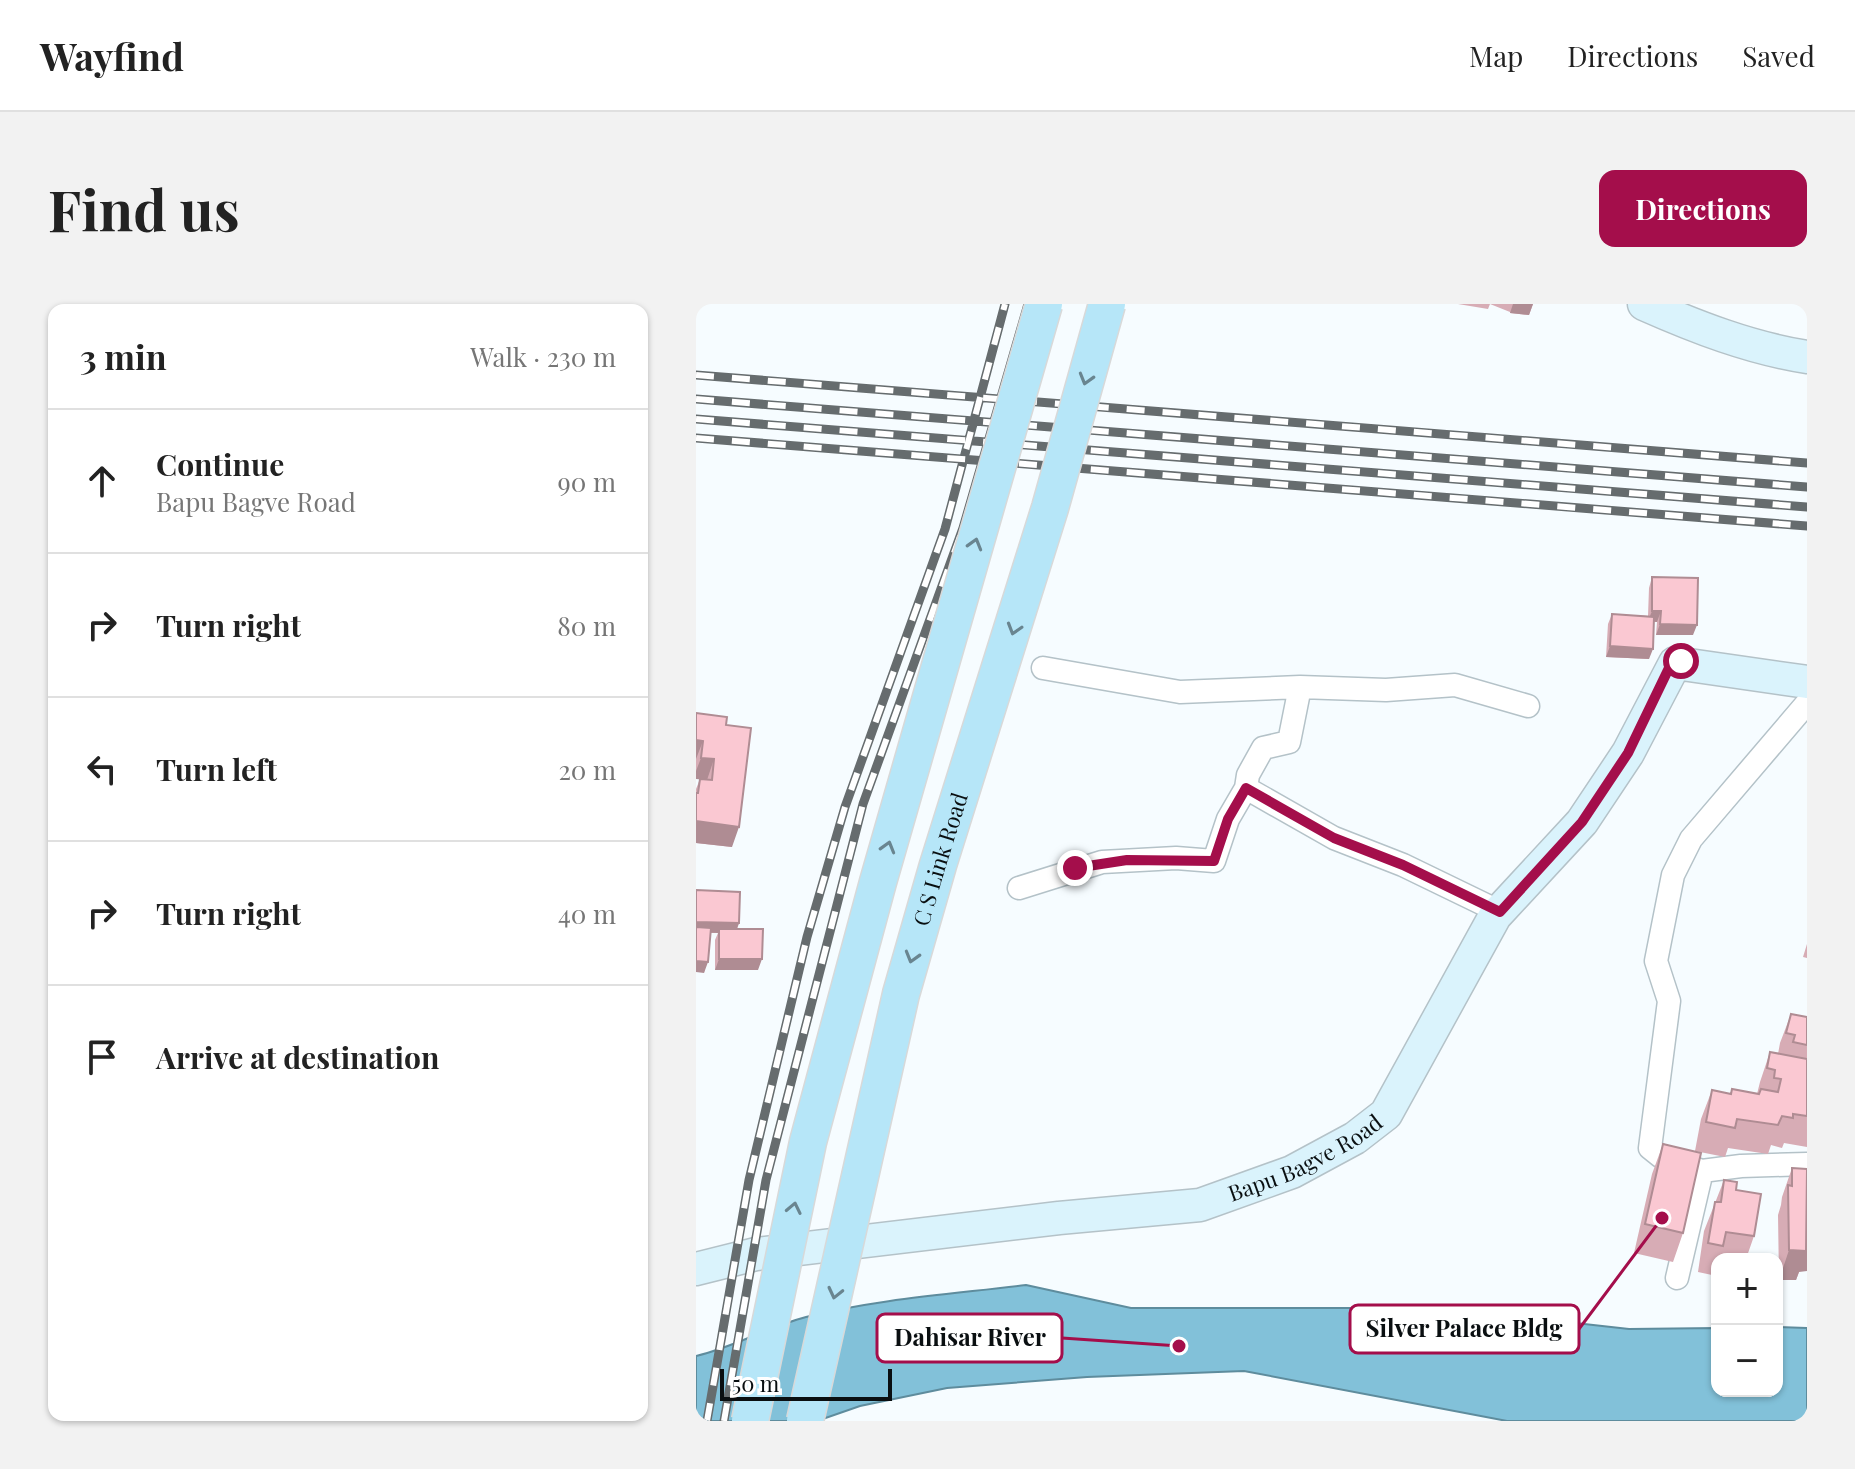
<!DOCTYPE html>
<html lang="en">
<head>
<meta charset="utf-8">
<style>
  :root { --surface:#fff; --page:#f2f2f2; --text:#222; --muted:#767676; --line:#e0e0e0; --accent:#a40e4b }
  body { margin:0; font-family:"Playfair Display",serif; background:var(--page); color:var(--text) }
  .controls { position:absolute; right:24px; bottom:24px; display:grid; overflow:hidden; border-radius:16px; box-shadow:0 2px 6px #0004 }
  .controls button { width:72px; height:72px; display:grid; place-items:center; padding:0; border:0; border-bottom:2px solid var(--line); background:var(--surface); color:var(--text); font:40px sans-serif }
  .scale { position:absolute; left:24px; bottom:20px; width:172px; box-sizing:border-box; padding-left:8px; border:4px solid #0a0f11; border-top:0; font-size:22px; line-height:28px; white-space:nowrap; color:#0a0f11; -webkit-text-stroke:6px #fff; paint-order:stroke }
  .stop { position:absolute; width:24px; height:24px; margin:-18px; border:6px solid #a40e4b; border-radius:50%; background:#fff }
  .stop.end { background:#a40e4b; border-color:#fff; box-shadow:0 2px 8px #0008 }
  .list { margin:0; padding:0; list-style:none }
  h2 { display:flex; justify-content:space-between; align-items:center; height:104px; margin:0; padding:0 32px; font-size:34px }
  h2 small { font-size:26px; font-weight:400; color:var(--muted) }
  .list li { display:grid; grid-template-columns:52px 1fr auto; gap:24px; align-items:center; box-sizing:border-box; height:144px; padding:0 32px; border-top:2px solid var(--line) }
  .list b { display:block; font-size:30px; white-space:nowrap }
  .list p { margin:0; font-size:26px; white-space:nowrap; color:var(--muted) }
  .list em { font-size:26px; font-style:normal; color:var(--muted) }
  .icon { flex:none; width:44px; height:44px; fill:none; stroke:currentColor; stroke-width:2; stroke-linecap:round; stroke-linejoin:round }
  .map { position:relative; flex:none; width:1111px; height:1117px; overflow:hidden; border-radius:16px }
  header { display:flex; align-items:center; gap:48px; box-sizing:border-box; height:112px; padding:0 40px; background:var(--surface); border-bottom:2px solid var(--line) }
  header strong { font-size:38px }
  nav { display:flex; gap:44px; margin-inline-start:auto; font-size:28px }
  .intro { display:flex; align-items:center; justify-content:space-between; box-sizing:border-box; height:192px; padding:0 48px }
  h1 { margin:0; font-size:56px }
  .button { padding:20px 36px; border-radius:16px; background:var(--accent); color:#fff; font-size:28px; font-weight:700 }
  main { display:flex; gap:48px; padding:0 48px }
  aside { flex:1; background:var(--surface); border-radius:16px; box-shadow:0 2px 6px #0004 }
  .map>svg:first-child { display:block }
</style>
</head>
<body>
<header>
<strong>Wayfind</strong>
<nav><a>Map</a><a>Directions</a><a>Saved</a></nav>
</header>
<div class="intro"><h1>Find us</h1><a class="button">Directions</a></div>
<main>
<aside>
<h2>3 min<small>Walk · 230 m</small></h2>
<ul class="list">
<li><svg class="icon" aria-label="ahead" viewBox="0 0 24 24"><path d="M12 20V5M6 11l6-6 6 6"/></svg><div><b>Continue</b><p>Bapu Bagve Road</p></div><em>90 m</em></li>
<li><svg class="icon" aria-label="right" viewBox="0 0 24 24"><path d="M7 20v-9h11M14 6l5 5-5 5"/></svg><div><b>Turn right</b></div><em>80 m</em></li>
<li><svg class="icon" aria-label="left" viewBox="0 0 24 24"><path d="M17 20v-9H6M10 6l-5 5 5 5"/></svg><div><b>Turn left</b></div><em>20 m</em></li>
<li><svg class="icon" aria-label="right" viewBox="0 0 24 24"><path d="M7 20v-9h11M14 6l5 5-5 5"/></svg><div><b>Turn right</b></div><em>40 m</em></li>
<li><svg class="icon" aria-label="arrive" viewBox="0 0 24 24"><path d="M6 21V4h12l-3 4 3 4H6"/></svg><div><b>Arrive at destination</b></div></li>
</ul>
</aside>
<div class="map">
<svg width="1111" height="1117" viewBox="0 0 1111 1117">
  <rect width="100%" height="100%" fill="#f6fcff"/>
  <!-- water -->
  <path fill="#82c1d9" stroke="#5e8c9d" stroke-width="2" d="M330,981L435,1004H746L933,1025L1021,1024V1087H1081V1023L1111,1024V1117H811L548,1067L391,1073L251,1084L164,1102L121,1117H0V1052C38,1043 72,1023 110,1013C181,995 257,990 330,981Z"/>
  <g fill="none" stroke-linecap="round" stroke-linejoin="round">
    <!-- street casing -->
    <g stroke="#b4c2c8" stroke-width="25">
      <path id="street" d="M347,364L484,388L604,383L593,438L567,444L552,471L550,484L638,534L707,561L804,608
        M604,383L690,386L759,381L832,402
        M323,584L406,558L480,554L518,557L532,515L550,484
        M1006,867L1045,862L1111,860
        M981,974L1006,867L964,852L954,844L973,697L960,657L977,571L995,535L1111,399"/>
    </g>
    <!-- secondary casing -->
    <g stroke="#b4c2c8" stroke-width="35">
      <g id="secondary">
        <path d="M948,0C1000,23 1054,44 1111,53"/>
        <path id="s1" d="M0,965L60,950L363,914L504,901L596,868L659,834L690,810L799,612L886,518L932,449L979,359L1111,378"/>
      </g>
    </g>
    <!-- street -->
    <use href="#street" stroke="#fff" stroke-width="22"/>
    <!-- secondary -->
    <use href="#secondary" stroke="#daf3fc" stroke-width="32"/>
    <!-- rail casing -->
    <g stroke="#666c6e" stroke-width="9">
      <path id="rail" d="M0,71L1111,159
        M0,95L1111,183
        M0,115L1111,203
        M0,134L1111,222
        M11,1117L53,876L111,633L149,503L249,225L309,0
        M28,1117L70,876L167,500L267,224L332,0"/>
    </g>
    <!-- rail -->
    <use href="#rail" stroke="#fff" stroke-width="6" stroke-dasharray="18" stroke-linecap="butt"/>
    <!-- primary-bridge casing -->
    <g stroke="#d8d9d9" stroke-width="39" stroke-linecap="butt">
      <g id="primary-bridge">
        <path d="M54,1117L112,838L182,578L348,0"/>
        <path id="s2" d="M109,1117L205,690L242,561L354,204L411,0"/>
      </g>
    </g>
    <!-- primary-bridge -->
    <use href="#primary-bridge" stroke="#b6e6f8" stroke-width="36"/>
  </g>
  <!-- wall -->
  <path fill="#d7acb5" d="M762,0H794L792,5Z
    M794,0H837L833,11L814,9V7V8Z
    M956,273L997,331H960L961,318H957L953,355L910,353L912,320L916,310L952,312L953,284Z
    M0,409L30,421L36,543L0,539V485L4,475H0Z
    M0,586L43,619L41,625L62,666H19V636L22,629H14L8,669Z
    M1111,640V654L1107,653Z
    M1095,710L1111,713V843L1088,839L1086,844L1075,841L1072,850L1032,844L1029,853L999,847L1005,815L1016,786L1035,790L1036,785L1061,790L1064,778L1074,748L1082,750L1084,739Z
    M967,840L987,929L977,958L938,949L956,870Z
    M1096,864L1103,968L1100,976H1083L1082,911L1085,901L1086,893Z
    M1028,876L1040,886L1058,932L1050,955H1021L1016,971L1002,968L1008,927Z"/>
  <!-- shaded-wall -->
  <path fill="#af8c93" d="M817,0H837L833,11L814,9Z
    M956,307H965L961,318L952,317Z
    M964,320L1001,321L997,331H960Z
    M914,342L957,345L953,355L910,353Z
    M0,436L7,437L0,455Z
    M5,454L18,455L11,476L0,475V467Z
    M0,517L43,523L36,543L0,539Z
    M0,618L43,619L39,630L23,625L22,629L0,628Z
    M23,655H66L62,666H19Z
    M0,657L12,658L8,669L0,668Z
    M1111,939V967L1103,968L1100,976H1083L1093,946Z"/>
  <!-- building -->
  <path fill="#fac8d2" stroke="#af8c93" stroke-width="2" d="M956,273L1002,274L1001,321L964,320L965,307H956Z
    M916,310L958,313L957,345L914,342Z
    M0,409L31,413L30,421L55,424L43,523L0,517V489H2L4,475L16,476L18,455L5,454L7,437L0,436Z
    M0,586L44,588L43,619L0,618Z
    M0,623L15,624L12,658L0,657Z
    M23,625H67L66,655H23Z
    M1095,710L1111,713V741L1097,738L1099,731L1090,729Z
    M1074,748L1111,755V812L1097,810V814L1086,812L1082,821L1041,815L1039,824L1010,818L1016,786L1035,790L1036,785L1063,790L1065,785L1082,788L1085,775L1078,774L1079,766L1071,764Z
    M967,840L1005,849L987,929L949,920Z
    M1096,864L1111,865L1110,947L1093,946L1092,881L1096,882Z
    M1028,876L1041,878L1040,886L1065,890L1058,932L1030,928L1027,942L1012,939L1019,898H1025Z"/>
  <!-- one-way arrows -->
  <defs><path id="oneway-chevron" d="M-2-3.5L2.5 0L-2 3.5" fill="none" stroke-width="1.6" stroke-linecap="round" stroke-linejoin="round" transform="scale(2)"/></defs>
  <g stroke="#698590">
    <use href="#oneway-chevron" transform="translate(390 75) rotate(106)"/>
    <use href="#oneway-chevron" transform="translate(279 240) rotate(-74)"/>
    <use href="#oneway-chevron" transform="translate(318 325) rotate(107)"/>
    <use href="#oneway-chevron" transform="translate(192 543) rotate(-74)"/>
    <use href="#oneway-chevron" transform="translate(216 653) rotate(106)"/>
    <use href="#oneway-chevron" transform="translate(98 904) rotate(-78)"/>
    <use href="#oneway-chevron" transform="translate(139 989) rotate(103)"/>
  </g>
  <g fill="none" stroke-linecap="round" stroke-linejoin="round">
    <!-- route -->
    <path stroke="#a40e4b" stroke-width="10" d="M379,564L431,556L518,557L532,515L550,484L638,534L707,561L804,608L886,518L932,449L973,364L985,357"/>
  </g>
  <g text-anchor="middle" stroke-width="6" stroke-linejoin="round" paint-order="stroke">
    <!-- street labels -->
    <g font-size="22" fill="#0a0f11" stroke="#fff">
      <text dy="8" stroke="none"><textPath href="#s2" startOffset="578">C S Link Road</textPath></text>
      <text dy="8" stroke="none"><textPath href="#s1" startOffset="624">Bapu Bagve Road</textPath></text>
    </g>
  </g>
  <!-- callouts -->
  <path fill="none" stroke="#a40e4b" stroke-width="3" d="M966 914L883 1025M483 1042L366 1034"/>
  <g fill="#a40e4b" stroke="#fff" stroke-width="3">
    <circle cx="966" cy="914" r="8"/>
    <circle cx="483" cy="1042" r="8"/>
  </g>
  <g fill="#fff" stroke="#a40e4b" stroke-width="3">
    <rect x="654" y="1001" width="229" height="48" rx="8"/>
    <rect x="181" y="1010" width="185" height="48" rx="8"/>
  </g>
  <g font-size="24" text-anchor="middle" font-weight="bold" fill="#0a0f11">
    <text x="768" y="1033">Silver Palace Bldg</text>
    <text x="274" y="1042">Dahisar River</text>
  </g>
</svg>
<div class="controls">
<button>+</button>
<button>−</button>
</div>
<div class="scale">50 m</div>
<div class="stop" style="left:985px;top:357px"></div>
<div class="stop end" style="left:379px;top:564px"></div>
</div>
</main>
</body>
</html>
